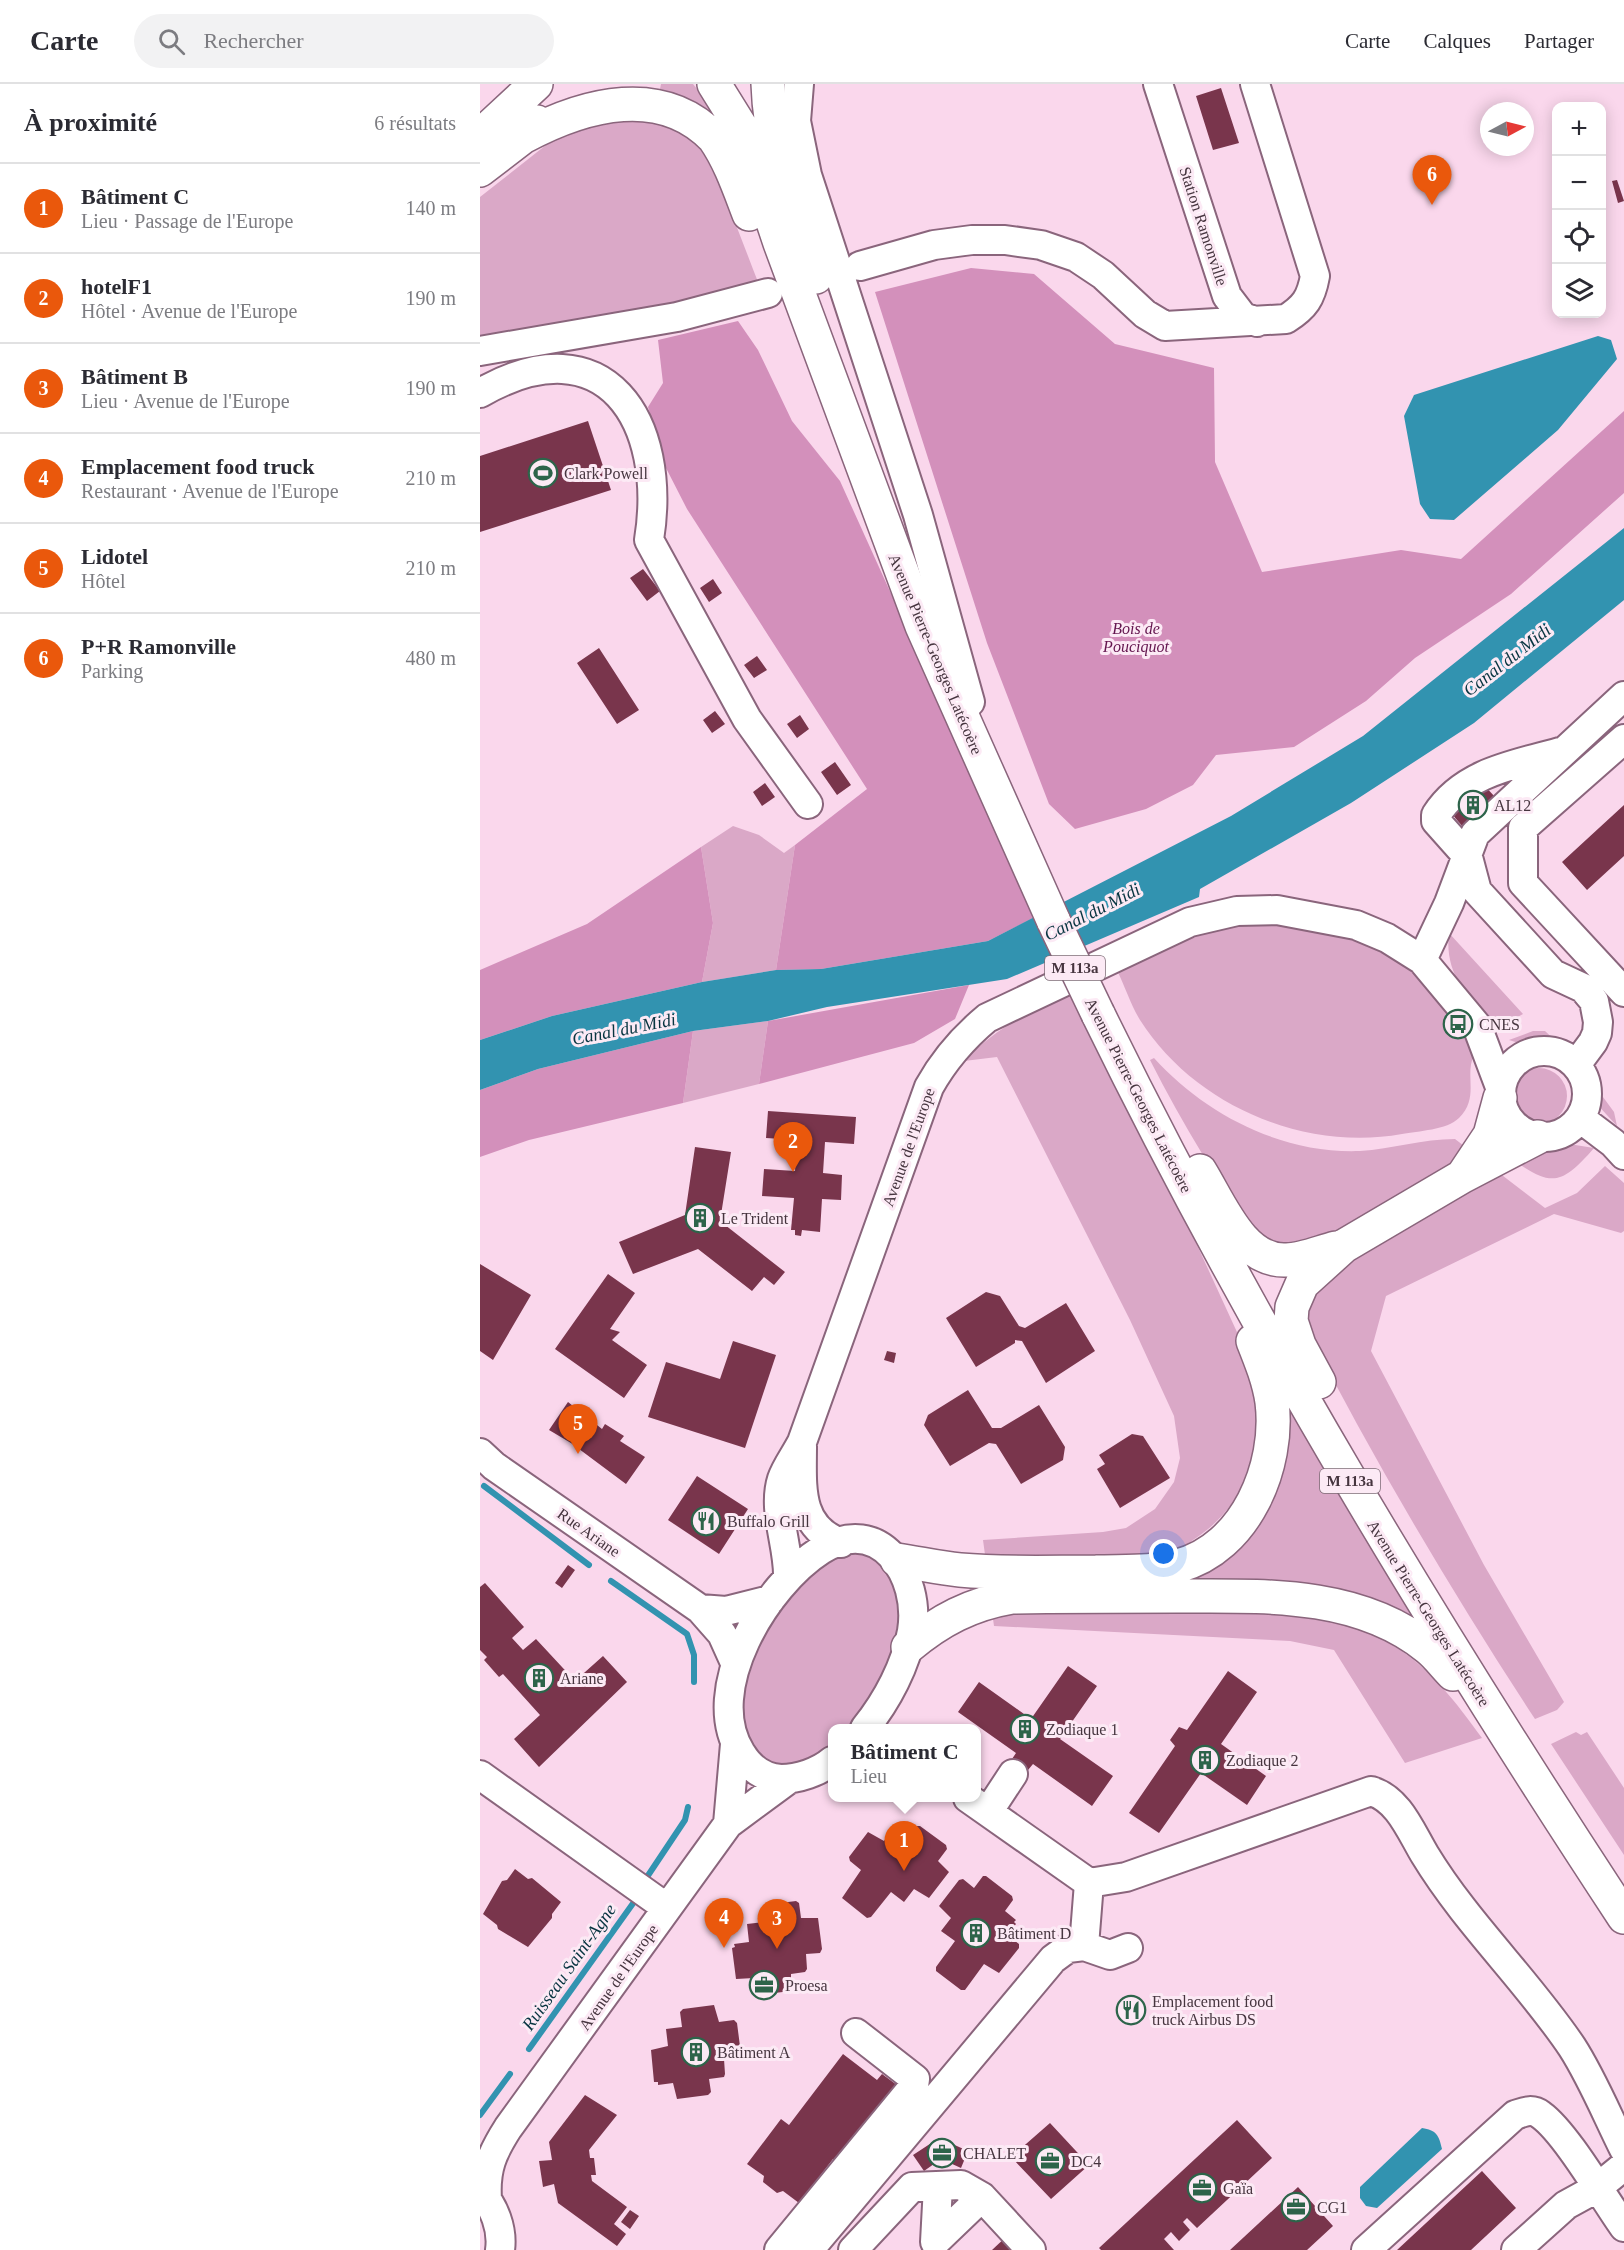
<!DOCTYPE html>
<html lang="fr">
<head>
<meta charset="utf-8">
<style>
  :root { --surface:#fff; --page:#f2f2f3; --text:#2b2b33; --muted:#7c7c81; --line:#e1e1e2; --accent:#ea580c }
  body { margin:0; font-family:Georgia,serif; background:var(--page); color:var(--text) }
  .controls { position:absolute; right:18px; top:18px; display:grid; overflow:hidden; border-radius:12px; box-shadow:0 3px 15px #0003 }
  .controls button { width:54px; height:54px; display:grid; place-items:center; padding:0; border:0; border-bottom:2px solid var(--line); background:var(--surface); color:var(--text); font:30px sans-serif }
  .compass { position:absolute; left:1000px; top:18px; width:54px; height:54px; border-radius:50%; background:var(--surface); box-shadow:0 3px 15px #0003; rotate:83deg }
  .you { position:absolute; left:684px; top:1470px; width:21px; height:21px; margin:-15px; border:4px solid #fff; border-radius:50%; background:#1a73e8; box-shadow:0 0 0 9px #1a73e833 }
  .badge { display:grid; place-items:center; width:39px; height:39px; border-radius:50%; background:var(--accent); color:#fff; font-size:20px; font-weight:700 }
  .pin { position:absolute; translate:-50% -50px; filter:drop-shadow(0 2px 3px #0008) }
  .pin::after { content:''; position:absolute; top:32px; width:21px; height:18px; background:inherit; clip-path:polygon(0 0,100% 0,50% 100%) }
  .popup { position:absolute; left:348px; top:1640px; width:153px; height:78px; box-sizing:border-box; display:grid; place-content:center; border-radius:12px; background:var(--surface); filter:drop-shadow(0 2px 4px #0005); font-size:20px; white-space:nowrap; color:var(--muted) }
  .popup b { font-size:22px; color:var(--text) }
  .popup::after { content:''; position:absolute; left:50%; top:100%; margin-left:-12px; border:12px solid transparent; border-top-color:var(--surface) }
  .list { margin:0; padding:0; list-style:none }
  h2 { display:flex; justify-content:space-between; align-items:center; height:78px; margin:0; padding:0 24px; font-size:26px }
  h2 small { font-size:20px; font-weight:400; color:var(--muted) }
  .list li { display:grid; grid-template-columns:39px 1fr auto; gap:18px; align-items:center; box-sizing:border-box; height:90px; padding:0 24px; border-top:2px solid var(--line) }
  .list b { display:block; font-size:22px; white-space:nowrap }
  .list p { margin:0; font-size:20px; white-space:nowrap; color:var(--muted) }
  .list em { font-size:20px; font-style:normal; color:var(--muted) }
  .icon { flex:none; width:33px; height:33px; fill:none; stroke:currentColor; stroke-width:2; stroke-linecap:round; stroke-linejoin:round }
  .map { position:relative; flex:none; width:1144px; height:2166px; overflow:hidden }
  header { display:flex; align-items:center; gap:36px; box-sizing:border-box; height:84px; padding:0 30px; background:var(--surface); border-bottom:2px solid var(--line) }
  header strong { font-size:28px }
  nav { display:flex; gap:33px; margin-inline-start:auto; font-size:21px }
  .search { width:420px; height:54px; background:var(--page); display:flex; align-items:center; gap:15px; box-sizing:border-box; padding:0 21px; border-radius:33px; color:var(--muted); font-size:22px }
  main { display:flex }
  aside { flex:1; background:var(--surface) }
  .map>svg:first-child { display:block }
</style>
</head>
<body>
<header>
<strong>Carte</strong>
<div class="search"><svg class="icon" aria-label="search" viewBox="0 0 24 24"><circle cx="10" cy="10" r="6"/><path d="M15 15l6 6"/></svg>Rechercher</div>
<nav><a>Carte</a><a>Calques</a><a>Partager</a></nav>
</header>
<main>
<aside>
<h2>À proximité<small>6 résultats</small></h2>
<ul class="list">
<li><span class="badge">1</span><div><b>Bâtiment C</b><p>Lieu · Passage de l'Europe</p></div><em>140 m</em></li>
<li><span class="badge">2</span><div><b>hotelF1</b><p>Hôtel · Avenue de l'Europe</p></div><em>190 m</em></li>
<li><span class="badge">3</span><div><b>Bâtiment B</b><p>Lieu · Avenue de l'Europe</p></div><em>190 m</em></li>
<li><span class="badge">4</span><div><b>Emplacement food truck</b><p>Restaurant · Avenue de l'Europe</p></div><em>210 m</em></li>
<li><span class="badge">5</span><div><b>Lidotel</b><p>Hôtel</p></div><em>210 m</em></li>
<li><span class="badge">6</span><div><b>P+R Ramonville</b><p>Parking</p></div><em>480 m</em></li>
</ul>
</aside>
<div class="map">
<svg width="1144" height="2166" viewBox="0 0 1144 2166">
  <rect width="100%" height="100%" fill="#fad7ec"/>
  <!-- green -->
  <path fill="#daa8c7" d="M181,0H213L226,16L232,13L254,85L195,11L180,5Z
    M124,24L207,44C240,90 257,145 278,198L213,215L101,238L0,253V113L94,39Z
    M253,742L279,751L304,769L315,761L296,886L222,898L233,839L221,763Z
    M754,839H806L857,847L901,864L938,887L949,907L988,954L994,971C984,992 1000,1013 979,1034C967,1046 938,1047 922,1050C824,1068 714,1021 660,936C651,921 645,903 637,886L688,857Z
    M969,849L1043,930L1025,940L1014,942C988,913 964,891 969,849Z
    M594,904L645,1004L762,1259C770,1284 780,1312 780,1339C779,1385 754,1429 716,1454C710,1458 704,1464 697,1466C643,1484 564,1477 506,1478L503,1456L623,1448L646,1444L675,1425L694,1398L700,1374L694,1332L650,1236L517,973L484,977C515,944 555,925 594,904Z
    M288,937L279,1000L203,1019L213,947Z
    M1053,947H1065L1081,962L1045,961L1029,956Z
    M674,974C725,1030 801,1070 880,1067C912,1065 943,1055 975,1055L992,1068L841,1157L783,1161C740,1102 703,1041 670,976Z
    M1031 1012a28 28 0 1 1 56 0a28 28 0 1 1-56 0Z
    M1112,998L1134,1028L1137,1042L1115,1018Z
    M1089,1060L1114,1064C1082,1101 1071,1104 1031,1074Z
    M1125,1082L1144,1099V1147L1141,1149L1074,1130L906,1212L891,1267L1004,1481L1084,1618L1077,1626L1055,1635C971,1507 893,1375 823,1238L841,1192L1014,1085L1065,1124L1097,1109Z
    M807,1324L811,1325L943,1544L663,1496L736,1470Z
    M367,1469H391L417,1496L420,1541L403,1595L370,1644H352V1663L342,1671L318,1682L292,1680L279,1673L264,1651L261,1606L280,1552L331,1485Z
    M512,1528H815C910,1544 948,1578 1002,1654L925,1679L854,1566L810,1557L514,1542Z
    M1096,1648L1101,1651L1107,1648L1144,1704V1771L1071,1660Z"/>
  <!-- forest -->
  <path fill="#d390bb" d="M491,184L554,190L635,260L734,284L735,378L782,488L921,466L981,475L1144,327V409L1031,510L935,574L886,617L814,663L736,671L713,701L666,725L595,745L569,720L507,559L395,208Z
    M258,237L278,266L312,337L360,397L557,832L508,857L341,885L296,886L315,761L387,705L207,425L186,384L168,323L183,299L178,256Z
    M221,763L233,839L222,898L72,932L0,956V886L107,840Z
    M489,901L475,935L434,959L279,1000L288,937Z
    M213,947L203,1019L49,1056L0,1073V1006L58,985Z"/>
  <!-- water -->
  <path fill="#3293b0" d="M1118,252L1131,256L1137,275L1078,346L974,436L950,435L940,420L924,332L934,311Z
    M1144,444V516L994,639L871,719L720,805L719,813L527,895L347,923L288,937L213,947L58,985L0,1006V956L72,932L222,898L296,886L341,885L508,857L751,732L883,652Z
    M942,2044C956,2046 959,2051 962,2065L897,2124L886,2122L880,2114V2103Z"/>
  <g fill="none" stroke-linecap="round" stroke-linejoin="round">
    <!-- stream -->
    <path stroke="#3293b0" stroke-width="6" d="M4,1402L109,1481
      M131,1497L207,1550L214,1571V1598
      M165,1796L205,1736L208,1723
      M49,1965L154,1818
      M0,2031L30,1990"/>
  </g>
  <!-- building -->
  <path fill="#79354c" d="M741,4L759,59L733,66L716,12Z
    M1137,96L1144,117L1138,119L1132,97Z
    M108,337L131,406L0,448V372Z
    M163,485L180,507L167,517L150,494Z
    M233,495L242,509L229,518L220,504Z
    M119,564L159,626L137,640L97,579Z
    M277,572L287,586L274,594L264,581Z
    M235,627L245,640L232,649L223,636Z
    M320,631L329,645L317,654L307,640Z
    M355,678L371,701L357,711L341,688Z
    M285,699L295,713L282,722L273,708Z
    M1003,700L1015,713L983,743L971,729Z
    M1144,721V772L1107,806L1082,778Z
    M288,1027L376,1033L374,1060L345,1058L343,1089L362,1091L361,1116L342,1115L340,1148L322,1146L321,1152L315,1151V1146H311L314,1114L282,1112L284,1085L315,1087L317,1056L286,1054Z
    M215,1063L251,1068L240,1137L305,1188L294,1201L284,1193L272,1207L218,1165L153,1190L139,1158L205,1131Z
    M0,1180L51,1211L13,1276L0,1267Z
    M128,1190L155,1209L130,1245L140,1248L132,1256L167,1281L144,1314L75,1265Z
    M506,1208L520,1212L539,1242L545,1244L586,1219L615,1267L566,1299L542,1257L535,1256V1259L496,1283L466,1234Z
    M253,1257L296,1271L265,1364L168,1333L186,1278L240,1295Z
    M407,1267L416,1269L414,1279L404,1276Z
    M488,1306L512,1344H521L559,1321L585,1363L583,1376L541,1400L516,1360L509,1359L470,1382L444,1341L448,1331Z
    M88,1318L122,1345L125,1340L144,1352L140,1357L165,1373L146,1400L91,1359L69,1346Z
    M652,1350L663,1352L690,1394L640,1424L617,1385L625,1380L619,1371Z
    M217,1392L268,1425L239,1470L188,1436Z
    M88,1481L95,1486L82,1504L75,1499Z
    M5,1499L44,1543L32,1554L43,1566L56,1555L95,1597L123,1572L147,1598L59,1683L34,1655L60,1631L23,1590L19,1593L4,1576L7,1573L0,1566V1503Z
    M588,1582L617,1602L580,1655L633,1692L612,1722L553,1680L548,1686L532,1675L536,1669L478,1628L499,1598L551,1635Z
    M748,1587L777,1608L741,1660L786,1692L767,1721L721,1689L679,1749L649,1729L695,1662L690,1656L699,1643L707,1646Z
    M437,1742H440L466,1761L467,1765L458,1777L469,1788L449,1814L434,1805L424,1818L411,1808L391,1833L387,1834L362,1814L381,1786L370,1777L369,1773L388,1748L404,1757L413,1745L428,1753Z
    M35,1785L48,1795L52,1794L81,1818L72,1830V1834L48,1863L18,1845L17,1841L3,1830L22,1797L27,1796Z
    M503,1792H506L532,1812L533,1816L525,1827L536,1836L534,1838L536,1840L527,1851L539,1860V1864L519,1889L504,1880L485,1906H481L456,1887V1883L475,1857L461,1847L471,1834L459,1822L479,1796L483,1795L494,1804Z
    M316,1817L319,1819L321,1834H338L342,1865L340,1869L326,1870L327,1885L325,1888L311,1890V1907L278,1911L275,1909L274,1894L256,1895L252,1864L255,1863L254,1860L269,1858L267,1840L284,1838L282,1824L285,1821Z
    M234,1921L239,1938L254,1936L257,1939L261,1970L259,1973L244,1975L245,1990L244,1993L229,1995L231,2008L228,2011L197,2015L193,1999L178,2001V1998H174L171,1966L188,1962L186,1945L202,1943L200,1928L203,1925Z
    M363,1970L397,1996L402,1990L421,2004L360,2080L353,2075L319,2119L303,2107L297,2109L283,2098L284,2092L267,2080L301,2035L309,2041Z
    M105,2011L137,2031L109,2066L110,2074H114L116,2091H111L112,2097L147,2123L134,2140L146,2150L137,2162L78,2119L74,2100L63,2103L59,2077L72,2076L69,2058Z
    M757,2036L792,2074L717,2144L707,2134L703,2138L710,2146L699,2157L691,2148L684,2155L694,2166H621L619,2164Z
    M570,2039L609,2081L571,2115L531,2073Z
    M459,2054L488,2067L481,2084L461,2075L444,2087L433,2071Z
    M1002,2087L1036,2124L991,2166H917Z
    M818,2103L853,2142L827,2166H750Z
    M150,2126L159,2132L150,2145L141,2138Z
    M528,2151L541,2166H512Z"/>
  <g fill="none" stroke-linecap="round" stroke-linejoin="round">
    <!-- minor casing -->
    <g stroke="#8a657c" stroke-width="32">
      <path id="minor" d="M319,0L316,37L327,91L438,431L490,618
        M678,0L747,212L763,233L777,238
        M380,182L454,161L492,156H525L561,161L596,173L623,191L665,230L685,242L806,235C825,223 831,214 835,192L775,0
        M0,267L197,233L288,209
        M0,309C126,237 188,338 169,456L267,635L328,720
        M1144,655L1043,744V799L1144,908
        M1084,667C1038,680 984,687 956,731V737L988,773L997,807L1073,890L1103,904L1114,917L1118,938L1117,949L1113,958L1096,981
        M942,876L969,819L995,750L1144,612
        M1021 1010a43 43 0 1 1 86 0a43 43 0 1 1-86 0Z
        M1100,1034L1133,1059L1144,1071
        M322,1362C322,1402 317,1443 361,1459
        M0,1369L14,1382L220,1525L242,1550L256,1581
        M308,1493C309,1462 292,1426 302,1395C306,1383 316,1370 322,1358L449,1003C464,976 483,954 507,934L710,838L757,827L797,826L876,841L907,854L942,876L997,942L1020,1003
        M220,1525L246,1527L290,1516
        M352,1677C339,1688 318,1695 301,1695C284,1694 270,1684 261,1669C221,1606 286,1501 341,1466C400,1429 441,1492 432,1547C426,1581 407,1617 385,1644
        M0,1691L187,1824
        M488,1714L609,1799
        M508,1728L533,1690
        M248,1740L255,1660
        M609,1799L646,1793L891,1707C919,1715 931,1748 945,1771C987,1840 1047,1896 1092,1963C1112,1994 1127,2031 1144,2065
        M604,1862L609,1799
        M458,2102L455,2158L502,2113
        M0,2107C14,2122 23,2145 20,2166
        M7,2115C5,2085 12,2069 28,2044L248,1740L309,1695
        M299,2166L434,2002L435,1995L376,1949
        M329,2166L573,1875L588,1864L604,1862L630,1871L648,1864
        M373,2166L432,2103L481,2101L502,2113L551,2166
        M886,2166L1035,2031C1044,2028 1052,2024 1061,2031C1086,2049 1124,2115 1144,2143
        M1036,2166L1086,2121L1117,2104L1144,2082"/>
    </g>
    <!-- major casing -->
    <g stroke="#8a657c" stroke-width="36">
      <path id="major" d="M234,0L262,45L300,159L442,542L574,838
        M288,0C290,66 314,131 336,193
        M0,52L56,0
        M43,53C106,19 182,0 234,54C250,77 259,104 269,130
        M0,86L43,53L57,38
        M618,930C771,1243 952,1541 1144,1833
        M720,1087C740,1119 762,1178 806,1176C822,1176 840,1168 856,1164
        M984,1090L1010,1051L1020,1014
        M839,1298L819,1261L811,1237L812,1223L822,1200L864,1162L983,1092L1058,1053
        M417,1476C438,1479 459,1484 480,1486C525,1490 571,1488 616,1488C643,1487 672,1489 698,1482C766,1464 800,1382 792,1318C789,1297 781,1277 773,1257
        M428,1563C460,1536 491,1520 532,1513C587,1512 642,1512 697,1512C781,1512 878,1507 948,1564C957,1571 965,1582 973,1590"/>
    </g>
    <!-- minor -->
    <use href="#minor" stroke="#fff" stroke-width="28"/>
    <!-- major -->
    <use href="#major" stroke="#fff" stroke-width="33"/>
    <!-- major-bridge casing -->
    <g stroke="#8a657c" stroke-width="36" stroke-linecap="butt">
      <path id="major-bridge" d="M574,838L618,930"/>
    </g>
    <!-- major-bridge -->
    <use href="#major-bridge" stroke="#fff" stroke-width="33"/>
  </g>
  <!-- icons -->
  <defs>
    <g id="stadium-ring" transform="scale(1.5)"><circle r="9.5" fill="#fceaf5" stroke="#2d644a" stroke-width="1.5"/><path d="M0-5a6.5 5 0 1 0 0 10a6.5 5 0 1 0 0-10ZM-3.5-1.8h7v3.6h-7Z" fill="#2d644a"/></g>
    <g id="building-ring" transform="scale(1.5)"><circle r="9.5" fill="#fceaf5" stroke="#2d644a" stroke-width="1.5"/><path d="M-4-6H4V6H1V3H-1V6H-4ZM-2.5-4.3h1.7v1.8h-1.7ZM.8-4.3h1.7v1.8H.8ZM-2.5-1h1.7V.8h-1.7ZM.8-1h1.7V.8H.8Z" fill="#2d644a"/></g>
    <g id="bus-ring" transform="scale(1.5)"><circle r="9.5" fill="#fceaf5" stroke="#2d644a" stroke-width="1.5"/><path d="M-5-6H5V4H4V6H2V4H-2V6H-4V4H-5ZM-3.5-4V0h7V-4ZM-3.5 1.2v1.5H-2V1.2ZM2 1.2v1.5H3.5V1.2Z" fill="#2d644a"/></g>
    <g id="restaurant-ring" transform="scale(1.5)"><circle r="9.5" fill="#fceaf5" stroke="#2d644a" stroke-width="1.5"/><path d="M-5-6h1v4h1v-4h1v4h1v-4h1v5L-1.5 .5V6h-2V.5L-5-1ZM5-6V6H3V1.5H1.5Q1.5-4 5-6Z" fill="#2d644a"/></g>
    <g id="office-ring" transform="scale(1.5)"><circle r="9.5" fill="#fceaf5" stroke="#2d644a" stroke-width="1.5"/><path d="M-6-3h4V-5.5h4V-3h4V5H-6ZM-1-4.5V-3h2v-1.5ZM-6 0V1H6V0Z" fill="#2d644a"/></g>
  </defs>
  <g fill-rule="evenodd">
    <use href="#stadium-ring" x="63" y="389"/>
    <use href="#building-ring" x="993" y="721"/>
    <use href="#bus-ring" x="978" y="940"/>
    <use href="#building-ring" x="220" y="1134"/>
    <use href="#restaurant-ring" x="226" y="1437"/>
    <use href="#building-ring" x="59" y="1594"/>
    <use href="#building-ring" x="545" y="1645"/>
    <use href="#building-ring" x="725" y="1676"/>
    <use href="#building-ring" x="496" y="1849"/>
    <use href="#office-ring" x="284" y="1901"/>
    <use href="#restaurant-ring" x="651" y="1926"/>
    <use href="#building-ring" x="216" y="1968"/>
    <use href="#office-ring" x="462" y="2069"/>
    <use href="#office-ring" x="570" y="2077"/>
    <use href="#office-ring" x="722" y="2104"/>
    <use href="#office-ring" x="816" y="2123"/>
  </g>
  <g text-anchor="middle" stroke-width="6" stroke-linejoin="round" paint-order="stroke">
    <!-- shield labels -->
    <g fill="#fceaf5" stroke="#7d6b76" stroke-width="1.5">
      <rect x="565" y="872" width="60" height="24" rx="4.5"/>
      <rect x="840" y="1385" width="60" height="24" rx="4.5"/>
    </g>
    <g font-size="15" font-weight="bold" fill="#46353f">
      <text x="595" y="889">M 113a</text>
      <text x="870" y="1402">M 113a</text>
    </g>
    <!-- street labels -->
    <g font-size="16" fill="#46353f" stroke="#fceaf5">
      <text transform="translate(724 142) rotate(72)" y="6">Station Ramonville</text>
      <text transform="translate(456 570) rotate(67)" y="6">Avenue Pierre-Georges Latécoère</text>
      <text transform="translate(659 1011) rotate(63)" y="6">Avenue Pierre-Georges Latécoère</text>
      <text transform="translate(428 1063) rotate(-70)" y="6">Avenue de l'Europe</text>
      <text transform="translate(109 1448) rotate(35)" y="6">Rue Ariane</text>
      <text transform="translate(949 1529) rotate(58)" y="6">Avenue Pierre-Georges Latécoère</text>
      <text transform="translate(138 1893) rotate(-55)" y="6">Avenue de l'Europe</text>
    </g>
    <!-- poi labels -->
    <g font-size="16" fill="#46353f" stroke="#fceaf5" text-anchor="start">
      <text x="84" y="395">Clark Powell</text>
      <text x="1014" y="727">AL12</text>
      <text x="999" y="946">CNES</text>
      <text x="241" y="1140">Le Trident</text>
      <text x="247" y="1443">Buffalo Grill</text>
      <text x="80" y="1600">Ariane</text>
      <text x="566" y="1651">Zodiaque 1</text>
      <text x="746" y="1682">Zodiaque 2</text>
      <text x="517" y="1855">Bâtiment D</text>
      <text x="305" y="1907">Proesa</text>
      <text x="672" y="1923">Emplacement food<tspan x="672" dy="18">truck Airbus DS</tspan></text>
      <text x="237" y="1974">Bâtiment A</text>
      <text x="483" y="2075">CHALET</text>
      <text x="591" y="2083">DC4</text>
      <text x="743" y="2110">Gaïa</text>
      <text x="837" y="2129">CG1</text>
    </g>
    <!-- park labels -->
    <g font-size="16" font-style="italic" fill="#64164f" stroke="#fceaf5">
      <text x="656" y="550">Bois de<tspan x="656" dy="18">Pouciquot</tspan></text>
    </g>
    <!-- water labels -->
    <g font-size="18" font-style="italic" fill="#083541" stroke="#fceaf5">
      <text transform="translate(1027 576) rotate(-38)" y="6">Canal du Midi</text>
      <text transform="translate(612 828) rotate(-27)" y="6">Canal du Midi</text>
      <text transform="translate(144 945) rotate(-11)" y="6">Canal du Midi</text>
      <text transform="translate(89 1883) rotate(-55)" y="6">Ruisseau Saint-Agne</text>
    </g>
  </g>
</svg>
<div class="controls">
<button>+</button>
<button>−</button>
<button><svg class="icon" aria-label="locate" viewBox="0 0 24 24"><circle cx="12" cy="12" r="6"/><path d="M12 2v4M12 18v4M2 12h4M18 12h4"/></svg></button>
<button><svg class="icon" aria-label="layers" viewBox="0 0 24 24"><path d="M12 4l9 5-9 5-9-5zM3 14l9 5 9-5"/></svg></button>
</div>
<svg class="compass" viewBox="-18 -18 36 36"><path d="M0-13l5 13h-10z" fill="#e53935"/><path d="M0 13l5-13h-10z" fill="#7c7c81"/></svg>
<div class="you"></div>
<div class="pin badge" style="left:424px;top:1787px">1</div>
<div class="popup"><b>Bâtiment C</b>Lieu</div>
<div class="pin badge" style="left:313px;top:1088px">2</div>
<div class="pin badge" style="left:297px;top:1865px">3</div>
<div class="pin badge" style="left:244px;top:1864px">4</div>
<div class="pin badge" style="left:98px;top:1370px">5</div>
<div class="pin badge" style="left:952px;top:121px">6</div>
</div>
</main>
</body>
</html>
